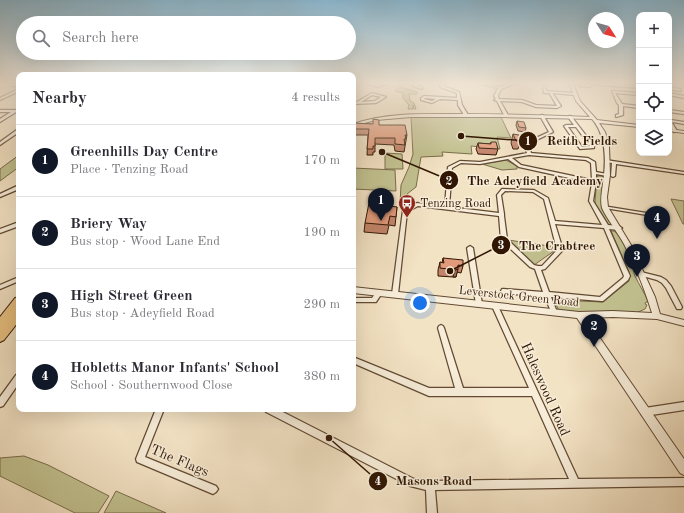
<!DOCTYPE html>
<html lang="en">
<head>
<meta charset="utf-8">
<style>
  :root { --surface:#fff; --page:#f2f2f3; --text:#2b2b33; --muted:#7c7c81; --line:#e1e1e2; --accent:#111827 }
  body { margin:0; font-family:"Old Standard TT",serif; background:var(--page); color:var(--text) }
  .controls { position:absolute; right:12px; top:12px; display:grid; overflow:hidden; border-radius:8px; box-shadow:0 4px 16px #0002 }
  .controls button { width:36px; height:36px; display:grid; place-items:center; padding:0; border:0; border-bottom:1px solid var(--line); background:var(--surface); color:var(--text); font:20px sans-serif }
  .compass { position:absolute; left:588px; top:12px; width:36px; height:36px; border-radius:50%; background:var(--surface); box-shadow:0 4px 16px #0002; rotate:126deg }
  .you { position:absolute; left:420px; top:303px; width:14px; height:14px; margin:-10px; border:3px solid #fff; border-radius:50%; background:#1a73e8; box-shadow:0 0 0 6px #1a73e833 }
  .badge { display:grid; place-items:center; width:26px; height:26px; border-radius:50%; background:var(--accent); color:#fff; font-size:13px; font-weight:700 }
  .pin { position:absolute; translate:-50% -33px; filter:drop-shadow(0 1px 2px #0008) }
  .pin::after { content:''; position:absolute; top:21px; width:14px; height:12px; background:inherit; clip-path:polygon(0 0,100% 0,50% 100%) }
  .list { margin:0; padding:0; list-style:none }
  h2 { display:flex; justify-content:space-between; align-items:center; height:52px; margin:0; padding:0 16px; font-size:17px }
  h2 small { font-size:13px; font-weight:400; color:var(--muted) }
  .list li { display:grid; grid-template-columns:26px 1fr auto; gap:12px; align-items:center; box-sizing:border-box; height:72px; padding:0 16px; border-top:1px solid var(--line) }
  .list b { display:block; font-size:15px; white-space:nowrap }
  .list p { margin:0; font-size:13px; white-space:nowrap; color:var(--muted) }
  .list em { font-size:13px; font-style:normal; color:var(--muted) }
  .icon { flex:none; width:22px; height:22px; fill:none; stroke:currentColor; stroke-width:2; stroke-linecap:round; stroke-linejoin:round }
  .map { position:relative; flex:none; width:684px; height:513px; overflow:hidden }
  .search { position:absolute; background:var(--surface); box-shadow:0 4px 16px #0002; left:16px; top:16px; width:340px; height:44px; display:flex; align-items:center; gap:10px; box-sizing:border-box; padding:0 14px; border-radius:22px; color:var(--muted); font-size:15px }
  .panel { position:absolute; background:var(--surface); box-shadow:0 4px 16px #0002; left:16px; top:72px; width:340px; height:340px; border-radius:8px }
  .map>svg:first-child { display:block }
</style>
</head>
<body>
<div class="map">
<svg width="684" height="513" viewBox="0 0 684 513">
  <rect width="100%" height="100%" fill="#f3e3c5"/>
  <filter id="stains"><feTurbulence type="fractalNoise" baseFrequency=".005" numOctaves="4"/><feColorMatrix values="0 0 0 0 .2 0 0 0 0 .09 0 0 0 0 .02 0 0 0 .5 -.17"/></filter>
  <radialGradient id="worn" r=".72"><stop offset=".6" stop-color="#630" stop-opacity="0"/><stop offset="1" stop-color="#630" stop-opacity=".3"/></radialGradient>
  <!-- green -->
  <path fill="#c2c190" stroke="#7a6c4a" d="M400,87L417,92V94H409L410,101L414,103L416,109H414L413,105V109H408L409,105L403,98V93L395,91Z
    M411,117H501L511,138L497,137L500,149L471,146L472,154L442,152L443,156L421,157L416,187L407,194L405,204H400L401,185L409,167L413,154Z
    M385,153L402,154L403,169H385Z
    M19,155V167L0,181V169Z
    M506,160L517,166V169L502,170L482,164Z
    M353,168L395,170L396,191L353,189Z
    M597,176H602L605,179L602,198L614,225L608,227L596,208L595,202Z
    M671,199L684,201V224H683Z
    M611,231H614C629,240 630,262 635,276C639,285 645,293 648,302H646L645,304L647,305L645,309L636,313H577L559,311L554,300L603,302L629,281V272Z
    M508,240L556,247L557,249L534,265Z
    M24,456L48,465L109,496L98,513H75L0,476V458Z
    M116,491L166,513H104Z"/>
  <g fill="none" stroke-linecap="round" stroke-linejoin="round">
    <!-- minor casing -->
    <g stroke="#624a34" stroke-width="2.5">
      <path id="minor" d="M12,83H14V84H19V86H11Z
        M353,83H357L353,85Z
        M365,83H368L378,85L384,84V83H386V84L378,87Z
        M417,83H419L416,85L422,87V89L413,86V84Z
        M432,83H437L442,84L446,83L443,86L459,92L462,105L468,115L467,116L464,115L458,105V100L440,99L432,103L421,100V98L424,96L457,98V93L440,87L441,85ZM425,98L436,99L432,101L424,99Z
        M477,83H480L500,87L512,83H514V84L501,89L498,96L499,99L522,100L536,105L557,106L550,94V93H544L543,86H545L546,91L574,93L575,94L574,95L553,93V94L561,106L557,108L536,107L522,102L500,101L508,115L506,116L504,115L497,101L494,100L496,99L494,96L498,88Z
        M586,83H593L639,86V88L587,84Z
        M580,84L590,85L591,86L590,87L579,86Z
        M669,87L680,89L681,90L680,91L669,89Z
        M18,89H19V91L0,100V98Z
        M612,91L639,93V95L615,93L622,104L639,106V108L623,106V115L616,117V115L619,114V105L617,103Z
        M372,93L386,97L376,103L353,104V102H357ZM372,95L381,97L375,101L361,102Z
        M669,93L684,96V98L669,95Z
        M0,110H19V112H16L0,122V119L11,112H0Z
        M669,110L684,112V114L669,112Z
        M541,115H543L553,132L528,144L531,153L588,158L595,162L596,172L607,174L609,175L607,176L596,174V182L593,201L608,225L619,226L622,228L619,230L609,229L630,276L628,280L603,301H601L551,297L557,312L556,314L554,315L552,314L545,297L504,293H502L501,291L502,289H504L543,292L535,269L530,267L501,240L499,216L418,206L407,212L398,294L397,296H393L392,294L403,210L417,203L445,206L448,167L460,161L480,162L527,153L524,144L525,143L549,132L540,116ZM529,155L586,160L591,163L592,180L521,165L512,158ZM508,159L519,167L592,183L589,201L602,225L555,221L548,198L534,190L502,189L497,195L499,213L449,207L452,168L461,163L480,164ZM505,191L533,192L544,199L557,250L542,266H538L534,265L507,239L504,216V214L501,195ZM555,224L604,228L624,276L623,278L600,297L549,292L541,270L545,269L563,250Z
        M569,116H571L594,146V148L580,149L564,126L566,125H574L568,117ZM568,127H576L590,146L582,147Z
        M671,120L684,122V124L673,122L672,123L677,131L674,132L669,124V122Z
        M18,129H19V132L0,145V142Z
        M606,160L684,172V174L616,164L615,176L613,177L611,176L612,163L606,162Z
        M17,186H19V189L0,197V194Z
        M603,206L653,214L655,215L653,216L605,208L603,207Z
        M19,222V226L0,233V229Z
        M470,246L473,248L482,304L481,306H477L476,304L467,248Z
        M641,272L661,277L666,280L671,286L682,307L681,309H677L666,288L662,283L657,280L639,275L638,274L639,273Z
        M19,277V281L0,289V285Z
        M377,291H381L382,293L376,302H353V298H372Z
        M493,304H497L498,306L578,479L684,478V486L435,490L437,513H427L426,490L410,486L266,412L265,409H277L414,479L430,481L569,479L532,396H429L353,363V357L429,388H455L438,328L439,326L441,325L443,326L444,328L463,388H529L492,306Z
        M19,374V383L3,406L0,407V397L16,375Z
        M684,402V410L645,416L642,415L641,412L642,409L645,408Z
        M156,409H164L145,457L216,486L218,489L216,492L213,494L137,462L136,459Z"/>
    </g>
    <!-- tertiary casing -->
    <g stroke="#624a34" stroke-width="2">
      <path id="tertiary" d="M569,83H573L580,101L597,120L639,125V127L599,123L605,132L609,146L610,175L607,197L608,207L631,245L655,297L660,314L684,320V326L657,319L613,317L586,318L684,459V475L680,473L577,318L353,293V287L579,312L613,311L652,313C645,290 635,265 624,244C618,233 607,219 602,208C600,200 602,191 603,183C606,162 607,136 592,119L502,117H411L376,120L353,126V124C388,112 425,114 462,114C504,114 547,115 590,117L576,101Z
        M669,129L684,131V133L669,131Z"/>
    </g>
    <!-- primary casing -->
    <g stroke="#311703" stroke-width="2">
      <path id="primary" d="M19,297V321L4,340L0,342V317L15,298Z"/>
    </g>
    <!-- minor -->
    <use href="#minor" fill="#f7edd9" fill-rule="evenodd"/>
    <!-- tertiary -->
    <use href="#tertiary" fill="#f7edd9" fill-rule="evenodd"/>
    <!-- primary -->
    <use href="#primary" fill="#eac282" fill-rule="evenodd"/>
  </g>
  <!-- wall -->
  <path fill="#c2846a" stroke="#311703" d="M517,121L526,128L525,132L518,131L516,125Z
    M353,123L379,125L407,135L404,152L395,151L394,145L375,144V152H373V155H367L368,135H353Z
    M513,134L521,141L518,149H513L511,143Z
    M491,142L498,149L496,155L478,154L476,149L478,143L490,144Z
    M397,207L395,226L389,225L387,234L364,232L365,223Z
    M443,258L463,266L461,273L457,272L456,277H453L438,276V270L440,262L442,263Z"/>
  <!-- shaded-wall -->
  <path fill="#9e6c56" stroke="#311703" d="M458,269L456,277H453L455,270Z"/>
  <!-- building -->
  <path fill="#e19a7b" stroke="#311703" d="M373,119L379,120V125H405L407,135H405L406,139H404L405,145L395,144V138H375V146H373V149H367L369,129H353V123L373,124Z
    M517,121L524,122L526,128L519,127Z
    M513,134L519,135L521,141H516Z
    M491,142H496L498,149L479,148L478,143L491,144Z
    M369,203L397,207L396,217L390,216L388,225L365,223Z
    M443,258L463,260V266L458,265V269L455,270L440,268V262L444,263Z"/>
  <!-- sky -->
  <linearGradient id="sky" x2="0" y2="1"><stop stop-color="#8ab8d1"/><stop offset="0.54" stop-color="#faf2e5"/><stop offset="1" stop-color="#faf2e5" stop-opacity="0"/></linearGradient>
  <rect width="684" height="154" fill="url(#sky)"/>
  <!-- icons -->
  <defs>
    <g id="bus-pin" transform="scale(0.9)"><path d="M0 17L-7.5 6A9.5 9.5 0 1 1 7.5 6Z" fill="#8f2418" stroke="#f7edd9"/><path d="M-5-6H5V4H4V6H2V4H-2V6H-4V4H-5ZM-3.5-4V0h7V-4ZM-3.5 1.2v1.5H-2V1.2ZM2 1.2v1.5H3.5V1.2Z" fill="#fff"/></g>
  </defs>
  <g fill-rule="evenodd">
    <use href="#bus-pin" x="407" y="203"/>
  </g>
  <g text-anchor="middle" stroke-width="3" stroke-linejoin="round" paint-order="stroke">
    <!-- poi labels -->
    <g font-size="12" fill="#311703" stroke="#f7edd9" text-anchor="start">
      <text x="420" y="207">Tenzing Road</text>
    </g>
    <!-- street labels -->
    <g font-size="12" fill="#311703" stroke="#f7edd9">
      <text transform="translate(519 296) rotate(6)" y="4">Leverstock Green Road</text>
    </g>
    <!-- near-street labels -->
    <g font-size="14" fill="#311703" stroke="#f7edd9">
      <text transform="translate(546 389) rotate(66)" y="5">Haleswood Road</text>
      <text transform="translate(180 460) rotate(23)" y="5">The Flags</text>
    </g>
  </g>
  <!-- callouts -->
  <path fill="none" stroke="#311703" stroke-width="1.5" d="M461 136L528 141M382 152L449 180M450 271L501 245M329 438L378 481"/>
  <g fill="#311703" stroke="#f7edd9" stroke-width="1.5">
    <circle cx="461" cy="136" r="4"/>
    <circle cx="382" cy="152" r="4"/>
    <circle cx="450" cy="271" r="4"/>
    <circle cx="329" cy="438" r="4"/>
    <circle cx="528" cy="141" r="10"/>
    <circle cx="449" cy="180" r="10"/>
    <circle cx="501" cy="245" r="10"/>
    <circle cx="378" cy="481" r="10"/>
  </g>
  <g font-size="12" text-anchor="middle" font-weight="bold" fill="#fff">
    <text x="528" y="145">1</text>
    <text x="449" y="185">2</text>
    <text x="501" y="249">3</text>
    <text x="378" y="485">4</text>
  </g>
  <g font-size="13" text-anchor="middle" font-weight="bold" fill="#311703" stroke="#f7edd9" stroke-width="3" stroke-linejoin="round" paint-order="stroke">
    <text x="582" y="145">Reith Fields</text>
    <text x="535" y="185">The Adeyfield Academy</text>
    <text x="557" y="250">The Crabtree</text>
    <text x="434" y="485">Masons Road</text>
  </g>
  <rect width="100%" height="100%" filter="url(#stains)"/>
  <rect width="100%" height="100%" fill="url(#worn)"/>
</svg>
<div class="controls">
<button>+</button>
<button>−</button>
<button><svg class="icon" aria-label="locate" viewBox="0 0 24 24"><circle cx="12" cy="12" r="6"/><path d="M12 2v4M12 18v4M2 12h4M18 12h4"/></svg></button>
<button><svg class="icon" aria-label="layers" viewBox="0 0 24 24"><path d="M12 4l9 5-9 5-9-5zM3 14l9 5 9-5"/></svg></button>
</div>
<svg class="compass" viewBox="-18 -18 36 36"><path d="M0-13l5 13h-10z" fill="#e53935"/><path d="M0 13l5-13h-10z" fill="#7c7c81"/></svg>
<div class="you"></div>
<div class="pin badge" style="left:381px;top:221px">1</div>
<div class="pin badge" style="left:594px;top:347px">2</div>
<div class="pin badge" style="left:637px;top:277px">3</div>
<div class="pin badge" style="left:657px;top:239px">4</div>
<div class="search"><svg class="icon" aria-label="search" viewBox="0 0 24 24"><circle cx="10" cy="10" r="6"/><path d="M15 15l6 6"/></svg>Search here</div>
<section class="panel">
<h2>Nearby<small>4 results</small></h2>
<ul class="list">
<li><span class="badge">1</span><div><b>Greenhills Day Centre</b><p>Place · Tenzing Road</p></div><em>170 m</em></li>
<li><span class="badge">2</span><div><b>Briery Way</b><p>Bus stop · Wood Lane End</p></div><em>190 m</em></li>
<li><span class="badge">3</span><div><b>High Street Green</b><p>Bus stop · Adeyfield Road</p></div><em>290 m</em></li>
<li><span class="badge">4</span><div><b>Hobletts Manor Infants' School</b><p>School · Southernwood Close</p></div><em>380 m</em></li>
</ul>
</section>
</div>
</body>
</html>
